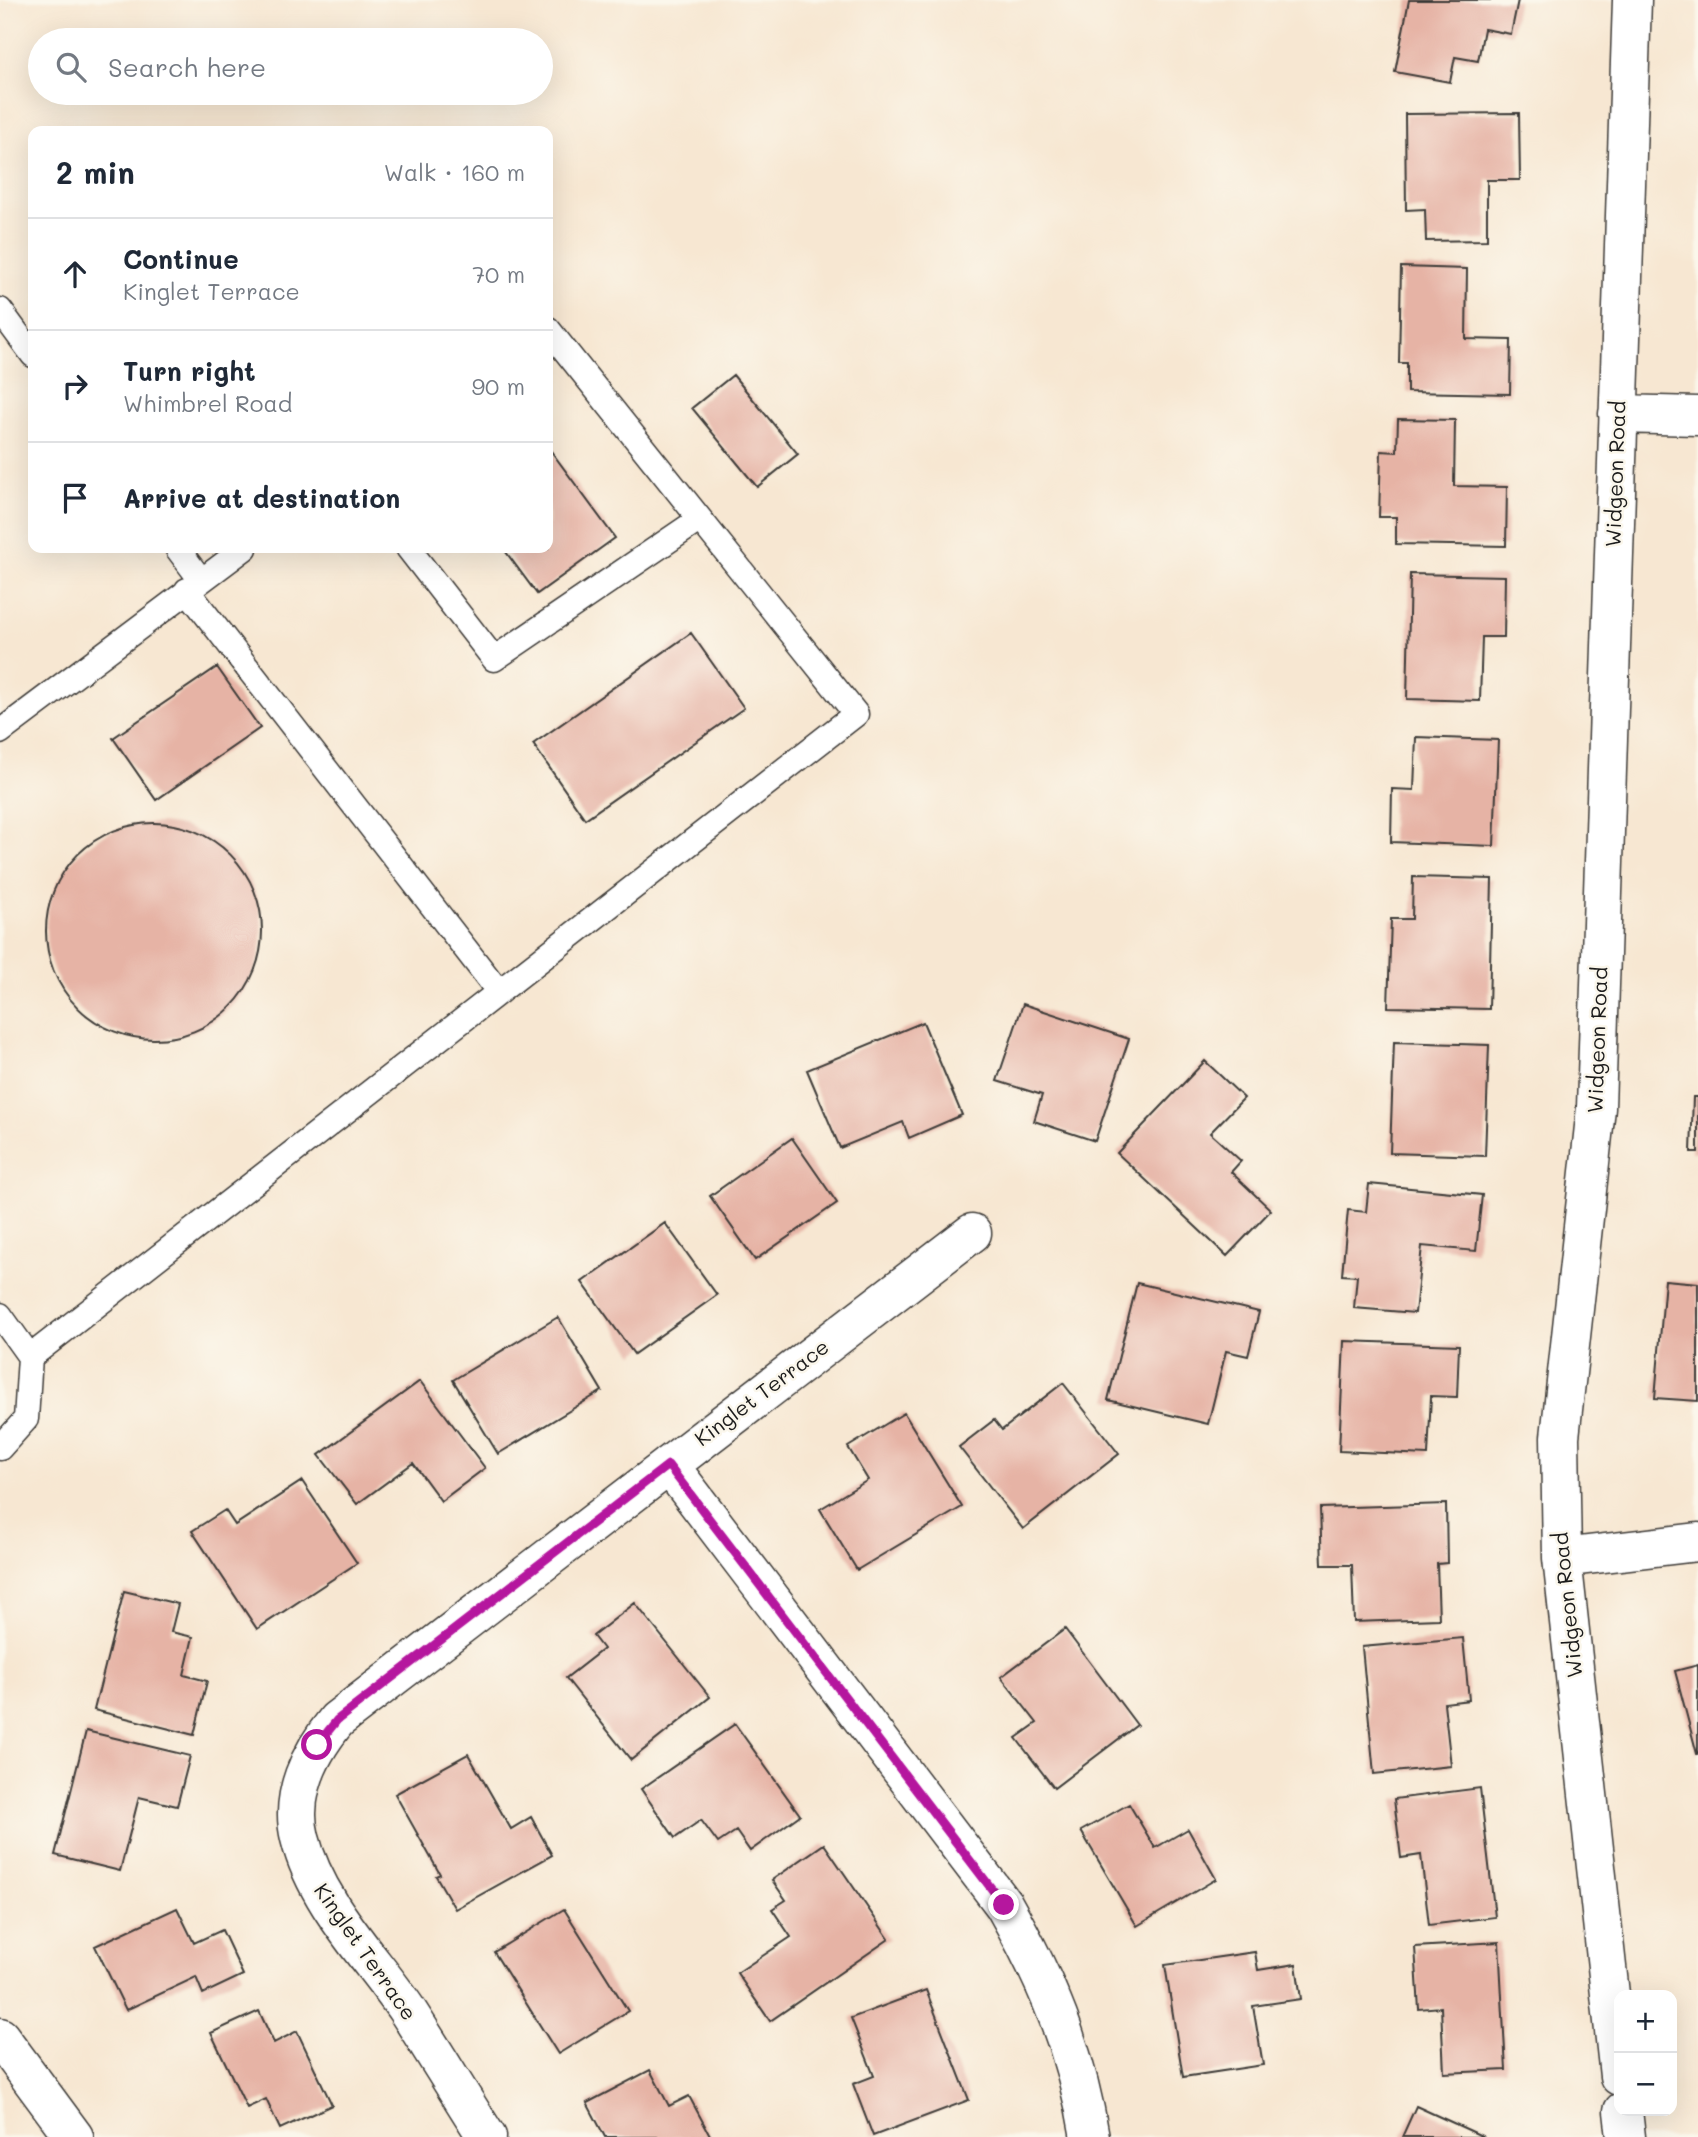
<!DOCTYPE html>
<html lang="en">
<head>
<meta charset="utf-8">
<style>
  :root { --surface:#fff; --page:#f2f2f3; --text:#1f2937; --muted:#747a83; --line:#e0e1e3 }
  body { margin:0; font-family:Mali,sans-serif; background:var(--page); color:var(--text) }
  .controls { position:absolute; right:21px; bottom:21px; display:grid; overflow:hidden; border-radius:14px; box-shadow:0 7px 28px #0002 }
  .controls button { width:63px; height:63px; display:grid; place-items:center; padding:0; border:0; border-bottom:2px solid var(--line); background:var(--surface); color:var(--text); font:35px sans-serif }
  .stop { position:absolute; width:21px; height:21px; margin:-16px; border:5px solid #b5179e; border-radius:50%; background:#fff }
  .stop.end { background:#b5179e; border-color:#fff; box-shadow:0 2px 7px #0008 }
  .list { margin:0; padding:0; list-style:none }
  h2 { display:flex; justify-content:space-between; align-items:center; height:91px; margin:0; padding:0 28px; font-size:30px }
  h2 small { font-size:23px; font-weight:400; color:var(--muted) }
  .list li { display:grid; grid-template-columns:46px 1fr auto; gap:21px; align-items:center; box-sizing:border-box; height:112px; padding:0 28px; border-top:2px solid var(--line) }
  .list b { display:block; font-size:26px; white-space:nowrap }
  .list p { margin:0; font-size:23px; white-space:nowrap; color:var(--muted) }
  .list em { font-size:23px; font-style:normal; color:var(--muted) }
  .icon { flex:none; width:38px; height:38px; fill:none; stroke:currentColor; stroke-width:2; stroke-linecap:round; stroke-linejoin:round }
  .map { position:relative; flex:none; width:1698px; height:2137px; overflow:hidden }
  .search { position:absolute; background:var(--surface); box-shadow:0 7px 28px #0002; left:28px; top:28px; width:525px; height:77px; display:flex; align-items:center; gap:18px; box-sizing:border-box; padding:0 24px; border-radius:38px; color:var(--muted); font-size:26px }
  .panel { position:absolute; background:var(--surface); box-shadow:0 7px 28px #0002; left:28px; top:126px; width:525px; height:427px; border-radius:14px }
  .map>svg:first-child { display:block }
</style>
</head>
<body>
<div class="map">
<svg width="1698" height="2137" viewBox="0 0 1698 2137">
  <rect width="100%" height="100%" fill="#fbf7ec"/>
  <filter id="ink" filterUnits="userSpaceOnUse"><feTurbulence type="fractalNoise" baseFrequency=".0143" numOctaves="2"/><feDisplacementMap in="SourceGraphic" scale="14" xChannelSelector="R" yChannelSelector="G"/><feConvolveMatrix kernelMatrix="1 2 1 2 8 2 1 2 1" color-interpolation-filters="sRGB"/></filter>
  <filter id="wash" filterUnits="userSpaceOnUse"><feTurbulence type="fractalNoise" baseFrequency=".00686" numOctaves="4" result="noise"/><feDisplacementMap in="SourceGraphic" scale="28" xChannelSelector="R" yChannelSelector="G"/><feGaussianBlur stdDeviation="1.57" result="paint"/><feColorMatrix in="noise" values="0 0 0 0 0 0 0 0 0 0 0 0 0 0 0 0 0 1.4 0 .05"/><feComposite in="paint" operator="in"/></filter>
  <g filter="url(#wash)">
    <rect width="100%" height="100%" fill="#f7e7d2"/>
    <g id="blocks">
      <!-- building -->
      <path fill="#e6b3a5" d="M1409,0H1518L1511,34L1484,29L1478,61L1455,57L1450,82L1395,72Z
        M1519,113L1520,180H1487V240L1426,241L1425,209L1406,210L1405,114Z
        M1401,267L1467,269L1466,339L1511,340L1510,394L1407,392V363H1399Z
        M733,375L798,454L757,487L692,408Z
        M1398,419L1455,420L1454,486L1507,487L1506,546L1396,544V517H1379L1381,451L1397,452Z
        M548,447L615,538L537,594L503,548H548Z
        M1410,574L1505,576L1504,637H1482L1480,701L1407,699Z
        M691,633L744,708L585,819L533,744Z
        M217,667L260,728L156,800L113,738Z
        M1416,737L1498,740L1494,846L1391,842L1392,789L1414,790Z
        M46 931a108 108 0 1 1 216 0a108 108 0 1 1-216 0Z
        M1413,877L1492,879L1489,1009L1388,1007L1391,919H1412Z
        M1023,1004L1129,1039L1095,1141L1034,1121L1042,1095L997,1081Z
        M923,1022L962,1115L909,1138L903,1122L840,1148L807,1070Z
        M1394,1042L1489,1045L1485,1156L1390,1153Z
        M1205,1061L1244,1098L1210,1133L1241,1161L1231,1172L1271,1210L1227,1256L1117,1153Z
        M1693,1097H1698V1152H1691Z
        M792,1138L837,1203L755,1260L710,1196Z
        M1369,1184L1482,1195L1476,1251L1422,1246L1415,1313L1354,1308L1357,1276L1342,1275L1348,1210L1366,1212Z
        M665,1223L717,1295L634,1354L582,1282Z
        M1665,1280L1698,1283V1401L1655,1398Z
        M1137,1283L1259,1312L1248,1356L1226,1351L1208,1424L1108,1400Z
        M558,1317L602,1391L498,1454L453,1380Z
        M1344,1341L1459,1345L1457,1397L1431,1396L1428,1455L1339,1451Z
        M420,1381L485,1468L441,1501L413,1463L357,1504L319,1455Z
        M1063,1383L1119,1454L1023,1529L959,1447L994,1420L1002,1430Z
        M904,1413L962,1507L857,1570L820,1509L868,1480L848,1447Z
        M302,1481L357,1563L257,1629L192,1531L225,1510L235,1525Z
        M1446,1504L1447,1563L1437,1564L1439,1619L1354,1622L1352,1565H1322L1320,1508Z
        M124,1591L178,1604L171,1632L193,1637L184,1675L207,1681L194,1735L94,1710Z
        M635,1603L710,1697L631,1760L566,1678L603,1649L593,1636Z
        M1065,1629L1137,1725L1054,1788L1016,1738L1037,1723L1001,1677Z
        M1463,1638L1469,1700L1444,1703L1451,1766L1374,1774L1362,1647Z
        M1698,1665V1754H1697L1675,1671Z
        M735,1724L800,1815L750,1851L736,1831L718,1843L701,1820L675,1838L641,1789Z
        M86,1731L190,1756L177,1806L139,1797L120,1871L55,1855Z
        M468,1754L511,1829L531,1817L552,1855L455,1909L436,1876L440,1874L395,1794Z
        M1480,1788L1495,1917L1429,1925L1421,1855L1401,1858L1394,1799Z
        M1129,1804L1155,1848L1188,1829L1216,1879L1137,1926L1081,1831Z
        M824,1844L889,1939L770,2021L737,1973L791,1937L772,1909L786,1900L772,1880Z
        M177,1908L194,1943L222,1930L243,1975L203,1994L196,1977L126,2010L95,1946Z
        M564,1909L628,2011L558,2054L494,1952Z
        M1499,1942L1506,2070L1444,2073L1441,2007L1419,2009L1415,1947Z
        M1255,1952L1258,1970L1296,1964L1301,1999L1253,2006L1263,2065L1183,2077L1165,1965Z
        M926,1990L969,2100L873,2136L853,2084L874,2076L851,2018Z
        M259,2011L274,2043L297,2031L332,2105L280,2129L266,2099L247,2108L211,2033Z
        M650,2070L669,2106L689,2096L711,2137H605L587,2103Z
        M1416,2106L1484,2137H1402Z"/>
    </g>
  </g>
  <g filter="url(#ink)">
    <use href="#blocks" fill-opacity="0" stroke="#3d3a37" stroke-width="2"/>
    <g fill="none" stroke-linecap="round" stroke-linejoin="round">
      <!-- lane casing -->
      <g stroke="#3d3a37" stroke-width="27">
        <path id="lane" d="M0,310L33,355
          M177,548L201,580
          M408,548L494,659L700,519
          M187,590L499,992
          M0,732L245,548
          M0,1315L30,1357L26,1419L0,1448
          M30,1357L856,714L548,329"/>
      </g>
      <!-- street casing -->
      <g stroke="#3d3a37" stroke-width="41">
        <path id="street" d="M1618,414L1698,416
          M669,1465L1004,1905C1047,1981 1076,2050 1090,2137
          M1562,1558L1698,1542
          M1619,2076L1562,1558L1560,1437L1596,1108L1632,0
          M1623,2111L1626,2137
          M487,2137C460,2095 434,2052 407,2010C370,1956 316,1903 300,1838C289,1795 310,1753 337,1720L972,1233"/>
      </g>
      <!-- secondary casing -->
      <g stroke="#3d3a37" stroke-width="41">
        <path id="secondary" d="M0,2037L74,2137"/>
      </g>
      <!-- lane -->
      <use href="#lane" stroke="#fff" stroke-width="24"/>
      <!-- street -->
      <use href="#street" stroke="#fff" stroke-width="38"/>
      <!-- secondary -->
      <use href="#secondary" stroke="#fff" stroke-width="38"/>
    </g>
  </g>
  <g fill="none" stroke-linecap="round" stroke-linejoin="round" filter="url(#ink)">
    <!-- route -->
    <path stroke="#b5179e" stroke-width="9" d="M317,1745L337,1720L668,1465L1004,1905"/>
  </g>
  <g text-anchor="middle" stroke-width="5" stroke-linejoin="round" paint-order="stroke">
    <!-- street labels -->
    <g font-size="21" fill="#1c1c1c" stroke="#fbf7ec">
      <text transform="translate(1616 474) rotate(-88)" y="7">Widgeon Road</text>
      <text transform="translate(1598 1040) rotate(-88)" y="7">Widgeon Road</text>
      <text transform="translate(762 1393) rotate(-37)" y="7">Kinglet Terrace</text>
      <text transform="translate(1568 1605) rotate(-96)" y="7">Widgeon Road</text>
      <text transform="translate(365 1952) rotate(55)" y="7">Kinglet Terrace</text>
    </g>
  </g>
</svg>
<div class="controls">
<button>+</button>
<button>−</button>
</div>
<div class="stop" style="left:317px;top:1745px"></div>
<div class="stop end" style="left:1004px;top:1905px"></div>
<div class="search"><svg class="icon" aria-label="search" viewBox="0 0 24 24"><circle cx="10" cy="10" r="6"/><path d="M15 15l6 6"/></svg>Search here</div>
<section class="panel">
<h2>2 min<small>Walk · 160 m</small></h2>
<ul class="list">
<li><svg class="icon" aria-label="ahead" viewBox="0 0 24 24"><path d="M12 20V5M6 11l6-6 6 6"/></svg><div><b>Continue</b><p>Kinglet Terrace</p></div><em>70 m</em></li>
<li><svg class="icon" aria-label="right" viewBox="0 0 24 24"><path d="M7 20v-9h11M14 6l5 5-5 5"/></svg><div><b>Turn right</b><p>Whimbrel Road</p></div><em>90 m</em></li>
<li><svg class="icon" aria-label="arrive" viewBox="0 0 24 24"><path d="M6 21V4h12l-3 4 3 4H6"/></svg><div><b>Arrive at destination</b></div></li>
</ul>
</section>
</div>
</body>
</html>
